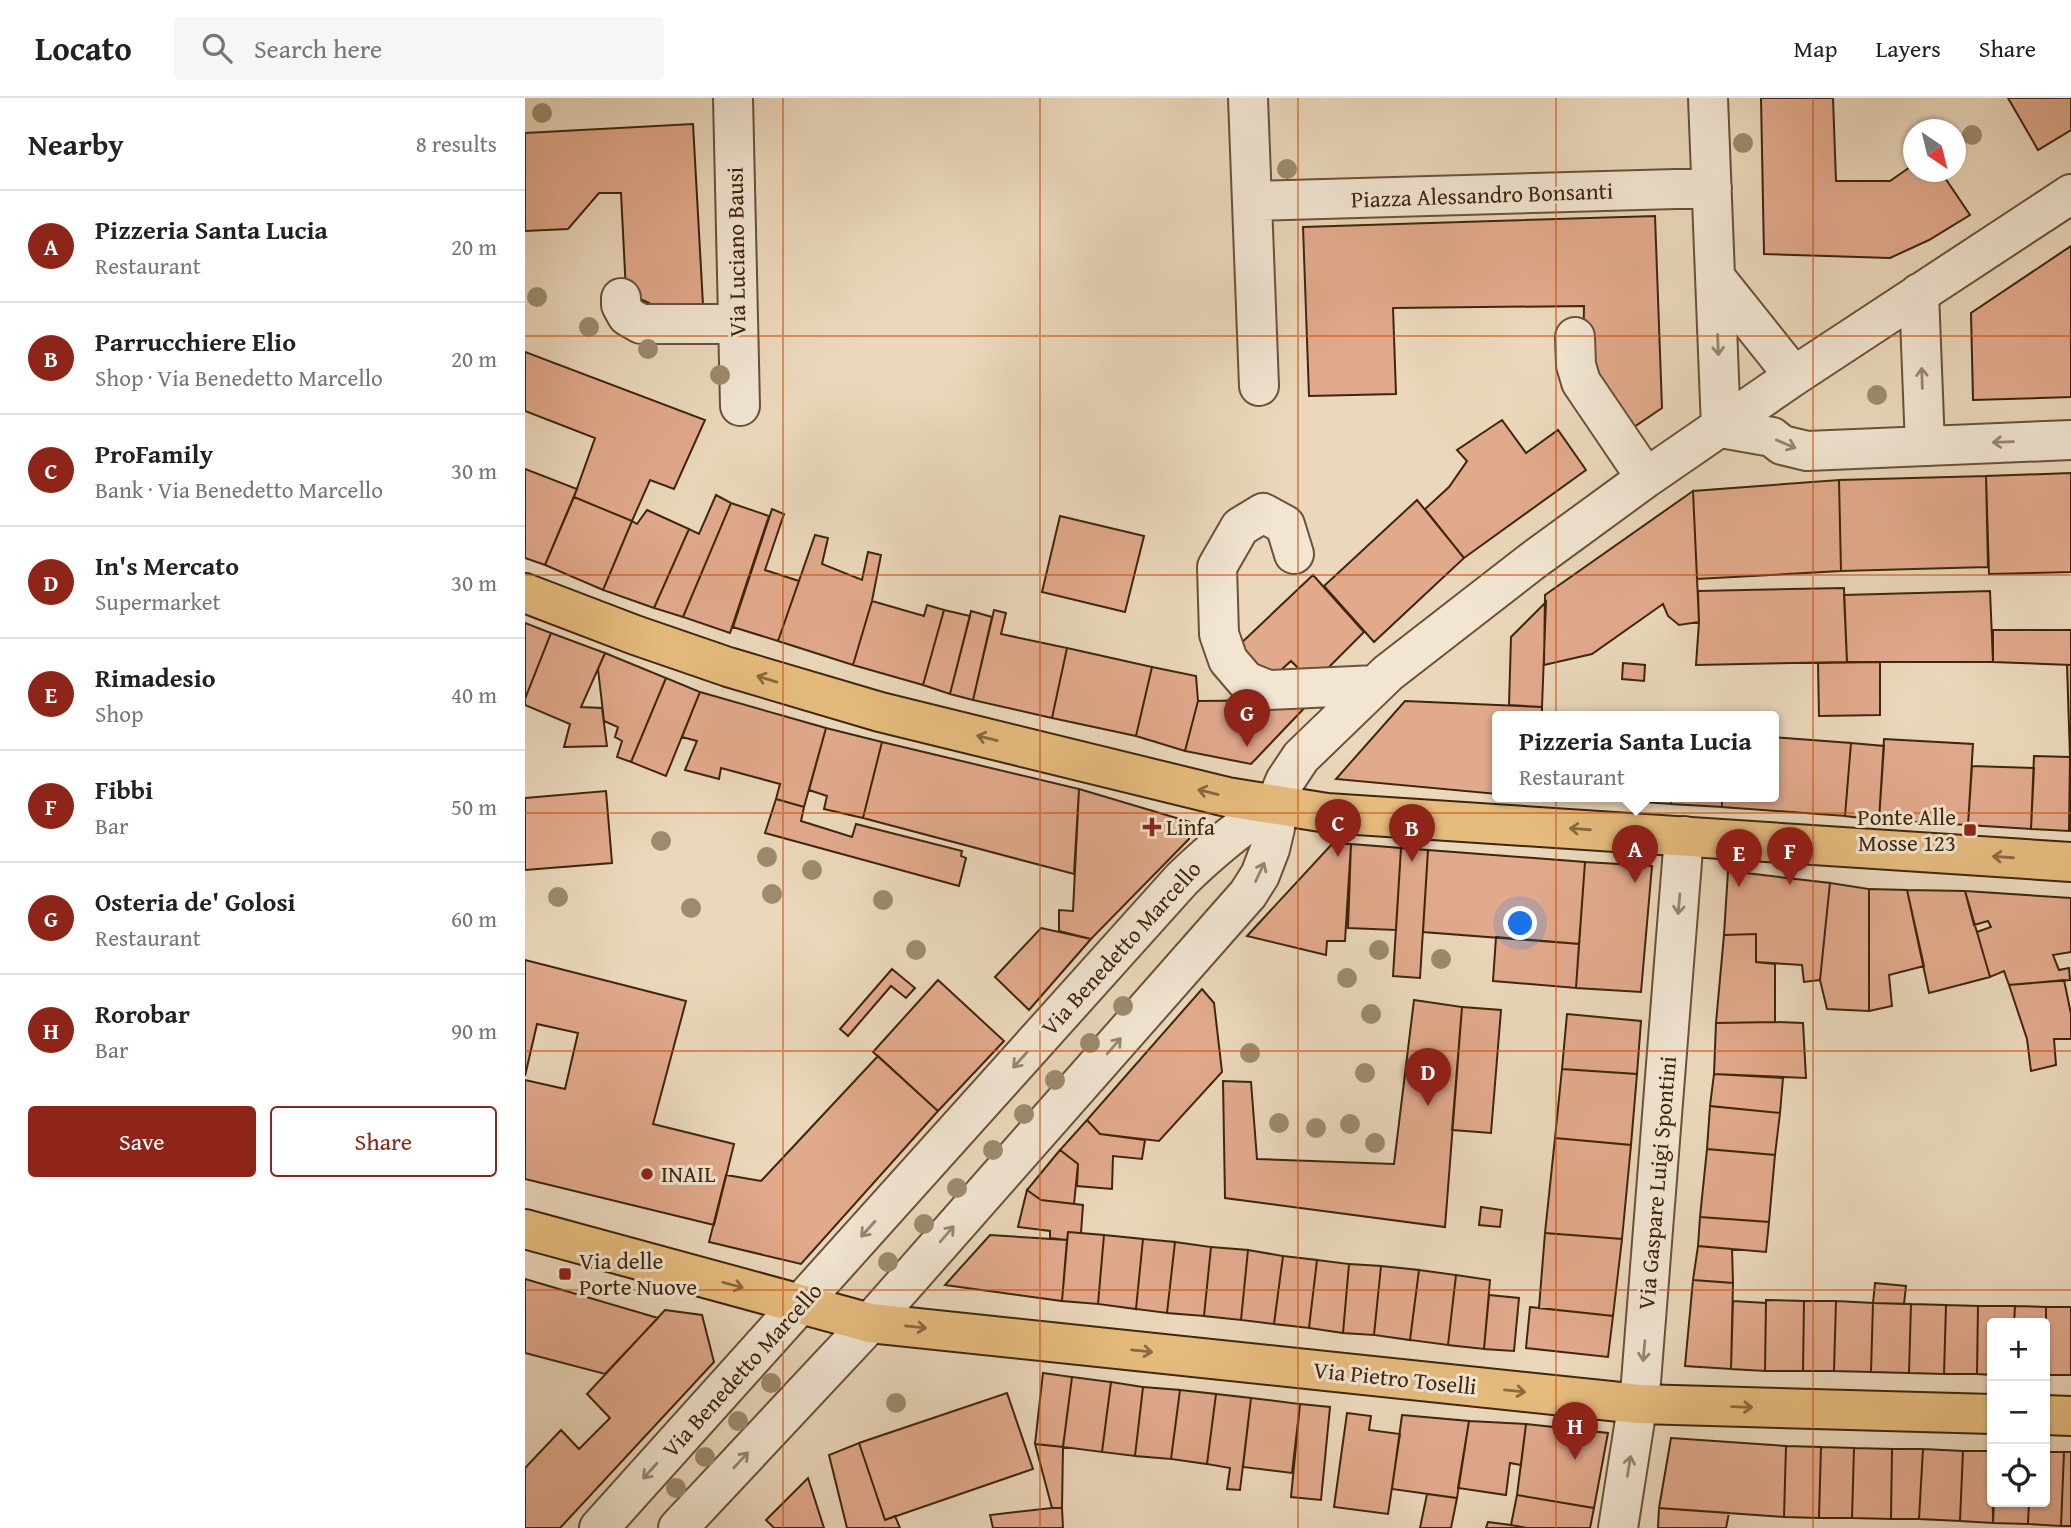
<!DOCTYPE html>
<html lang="en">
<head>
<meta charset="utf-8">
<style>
  :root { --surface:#fff; --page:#f6f6f6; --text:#222; --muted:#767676; --line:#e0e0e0; --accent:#8f2418 }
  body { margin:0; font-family:"Gentium Book Plus",serif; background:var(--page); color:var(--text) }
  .controls { position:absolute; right:21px; bottom:21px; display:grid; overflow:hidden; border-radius:7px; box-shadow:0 2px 5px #0004 }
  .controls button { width:63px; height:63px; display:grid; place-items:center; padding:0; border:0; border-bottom:2px solid var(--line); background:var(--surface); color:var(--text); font:35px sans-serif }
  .compass { position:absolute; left:1378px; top:21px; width:63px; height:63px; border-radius:50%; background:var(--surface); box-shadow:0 2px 5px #0004; rotate:145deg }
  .you { position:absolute; left:996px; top:826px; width:24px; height:24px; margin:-18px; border:5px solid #fff; border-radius:50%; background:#1a73e8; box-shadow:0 0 0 10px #1a73e833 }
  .badge { display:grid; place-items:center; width:46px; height:46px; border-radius:50%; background:var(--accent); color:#fff; font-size:23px; font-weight:700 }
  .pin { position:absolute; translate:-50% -58px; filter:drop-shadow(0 2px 4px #0008) }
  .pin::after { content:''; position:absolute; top:37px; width:24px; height:21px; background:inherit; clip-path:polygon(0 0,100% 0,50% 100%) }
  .popup { position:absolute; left:967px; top:613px; width:287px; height:91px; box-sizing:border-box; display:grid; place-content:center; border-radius:7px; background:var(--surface); filter:drop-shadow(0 2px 5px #0005); font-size:23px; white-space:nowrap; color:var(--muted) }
  .popup b { font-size:26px; color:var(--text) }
  .popup::after { content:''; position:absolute; left:50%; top:100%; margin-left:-14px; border:14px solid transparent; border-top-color:var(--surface) }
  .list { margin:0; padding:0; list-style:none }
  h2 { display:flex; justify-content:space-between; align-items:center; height:91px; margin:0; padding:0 28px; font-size:30px }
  h2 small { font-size:23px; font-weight:400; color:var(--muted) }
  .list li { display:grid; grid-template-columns:46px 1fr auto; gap:21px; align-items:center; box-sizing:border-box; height:112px; padding:0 28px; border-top:2px solid var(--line) }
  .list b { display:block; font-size:26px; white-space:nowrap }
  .list p { margin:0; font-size:23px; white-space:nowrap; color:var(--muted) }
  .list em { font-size:23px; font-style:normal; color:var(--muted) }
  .actions { display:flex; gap:14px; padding:21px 28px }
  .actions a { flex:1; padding:16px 0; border:2px solid var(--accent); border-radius:7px; text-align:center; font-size:24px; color:var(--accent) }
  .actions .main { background:var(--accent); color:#fff }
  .icon { flex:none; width:38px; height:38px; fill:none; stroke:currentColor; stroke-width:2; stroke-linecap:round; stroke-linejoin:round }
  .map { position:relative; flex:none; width:1546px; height:1430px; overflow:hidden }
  header { display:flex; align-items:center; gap:42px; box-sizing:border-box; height:98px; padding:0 35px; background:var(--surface); border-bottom:2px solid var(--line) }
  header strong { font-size:33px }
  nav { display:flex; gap:38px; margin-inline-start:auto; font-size:24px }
  .search { width:490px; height:63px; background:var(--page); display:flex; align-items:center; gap:18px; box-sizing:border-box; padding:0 24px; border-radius:7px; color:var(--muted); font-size:26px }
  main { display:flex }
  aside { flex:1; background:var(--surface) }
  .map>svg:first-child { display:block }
</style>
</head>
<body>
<header>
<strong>Locato</strong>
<div class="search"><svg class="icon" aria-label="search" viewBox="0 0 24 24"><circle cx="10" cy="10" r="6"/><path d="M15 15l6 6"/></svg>Search here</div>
<nav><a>Map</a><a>Layers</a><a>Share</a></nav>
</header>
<main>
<aside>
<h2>Nearby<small>8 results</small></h2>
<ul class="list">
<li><span class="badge">A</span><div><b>Pizzeria Santa Lucia</b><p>Restaurant</p></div><em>20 m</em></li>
<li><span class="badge">B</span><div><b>Parrucchiere Elio</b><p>Shop · Via Benedetto Marcello</p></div><em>20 m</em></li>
<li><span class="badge">C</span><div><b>ProFamily</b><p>Bank · Via Benedetto Marcello</p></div><em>30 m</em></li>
<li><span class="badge">D</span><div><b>In's Mercato</b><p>Supermarket</p></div><em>30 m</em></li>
<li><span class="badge">E</span><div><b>Rimadesio</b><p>Shop</p></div><em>40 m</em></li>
<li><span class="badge">F</span><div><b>Fibbi</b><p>Bar</p></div><em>50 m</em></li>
<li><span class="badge">G</span><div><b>Osteria de' Golosi</b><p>Restaurant</p></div><em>60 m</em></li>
<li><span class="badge">H</span><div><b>Rorobar</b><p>Bar</p></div><em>90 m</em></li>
</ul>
<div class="actions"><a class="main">Save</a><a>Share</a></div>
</aside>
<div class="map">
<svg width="1546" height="1430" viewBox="0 0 1546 1430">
  <rect width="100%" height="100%" fill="#ebd8bc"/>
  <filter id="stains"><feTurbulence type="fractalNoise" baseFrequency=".00286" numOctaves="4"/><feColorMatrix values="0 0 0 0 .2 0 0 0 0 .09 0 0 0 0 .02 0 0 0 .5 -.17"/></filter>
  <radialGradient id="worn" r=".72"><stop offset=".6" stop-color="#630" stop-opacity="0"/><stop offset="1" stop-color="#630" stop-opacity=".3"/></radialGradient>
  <!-- building -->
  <path fill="#e2aa8d" stroke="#3e250c" stroke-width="2" d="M1236,0H1308L1311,83H1365L1388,67V74H1416L1445,117L1404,142L1365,160L1239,156Z
    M1483,0H1546V32L1513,52Z
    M168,26L178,207L134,210L101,194L96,95H74L43,131L0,133V35Z
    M1130,118L1137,310L1103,333L1058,262L1059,208L868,210L871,296L784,298L778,129Z
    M1546,148V299L1448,302L1446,215Z
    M0,254L180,322L149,391L125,382L107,423L49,399L70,340L0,313Z
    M977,322L1001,355L1033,332L1061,372L939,460L900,411L924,389L942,363L932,352Z
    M0,371L52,391L20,467L0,460Z
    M1546,375V474L1464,476L1461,378Z
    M1461,378L1463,469L1316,473L1314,382Z
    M1314,382L1316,473L1172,481L1168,393Z
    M1168,393L1174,524L1154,527L1143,518L1138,506L1067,556L1019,567L1020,497Z
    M191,397L206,405L158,519L129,510L164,431L174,436Z
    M49,399L107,423L78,492L20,467Z
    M892,402L939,460L849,544L799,488Z
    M206,405L244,418L205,535L158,519Z
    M247,411L259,416L240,472L274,483L253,543L208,529Z
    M122,412L164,431L129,510L78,492L107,423L112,426Z
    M535,418L619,438L600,514L517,494Z
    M290,437L303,440L297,466L337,482L343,454L356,457L347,503L328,567L253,543Z
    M788,477L839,534L788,585L766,563L744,583L712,549Z
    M1319,490L1322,564L1171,567L1174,524L1173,493Z
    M1465,493L1468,564H1322L1319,497Z
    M347,503L399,518L402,507L419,512L398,587L328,567Z
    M1021,504L1017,609L984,607L986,539Z
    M419,512L445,518L425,596L398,587Z
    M469,512L481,515L476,536L542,550L527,620L448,602Z
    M446,513L467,519L448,602L425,596Z
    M0,525L26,535L0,601Z
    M1468,532H1546V567L1468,564Z
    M26,535L80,555L56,609L77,610L82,648L39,649L45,626L0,607V601Z
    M542,550L627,569L611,638L527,620Z
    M80,555L141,580L106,664L92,659L97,643L90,639L93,629L79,623L73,571Z
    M1355,564V617L1294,618L1293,565Z
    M1098,565L1120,567L1119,583L1097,581Z
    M1542,567H1546V733H1544L1545,659Z
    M627,569L671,578L673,603L660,653L611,638Z
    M141,580L175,594L141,678L106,664Z
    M175,594L301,630L279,709L251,701L255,686L196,670L194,681L160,672L172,643L157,639Z
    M787,602L726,666L660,653L673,603Z
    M880,603L1017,609V619H972V696L811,681Z
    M301,630L357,644L338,720L299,711L302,698L284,692Z
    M1248,639L1326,645L1320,718L1197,709V699H1248Z
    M1359,641L1448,646L1443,727L1354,722Z
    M357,644L554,691L549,776L338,720Z
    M1326,645L1359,648L1354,722L1320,718Z
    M1509,658L1545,659L1544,733L1506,731Z
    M1447,668L1509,670L1506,731L1443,727Z
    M554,691L665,724L664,741L566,841L534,833V812L548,813Z
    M81,693L87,765L0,772V700Z
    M1037,699H1091V702H1038Z
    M1091,699H1146V706L1091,702Z
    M1146,699H1197V709L1146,706Z
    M251,701L279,709L276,723L327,739L331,726L437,753L436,758L441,760L434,788L240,735Z
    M807,746H826L820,843H802L801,857L722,838Z
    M826,746L876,750L871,832L823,830Z
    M876,750L903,752L895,880L868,878Z
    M903,752L1060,764L1054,846L898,834Z
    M1060,764L1127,768L1116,894L1051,890Z
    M1203,773L1305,785L1295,882L1279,884L1277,867L1231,864V836L1199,837Z
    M1305,785L1344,791V913L1302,911L1295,882Z
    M1344,791L1382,792L1399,868L1364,877L1367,908L1344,913Z
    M1382,792L1440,793L1465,879L1404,895Z
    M1440,793L1546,800V854L1528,857L1534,872L1544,870L1545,882L1484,887L1479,873L1465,879L1452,834L1466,829L1463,823L1449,827Z
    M516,830L566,841L504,912L470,879Z
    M1231,836V864L1250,866V924L1191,925L1199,837Z
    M971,839L1054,846L1051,890L968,883Z
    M0,862L161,903L128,1026L209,1046L189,1127L0,1081V982L40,991L53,935L12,926L0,978Z
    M367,871L390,890L381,900L366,888L323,938L315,931Z
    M413,882L479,943L413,1013L348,954Z
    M1539,882L1546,916V941H1529L1531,967L1506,973L1502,941L1484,887Z
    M677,891L689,905L697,974L634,1043L575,1036L562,1022Z
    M889,902L937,909L920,1129L700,1100L698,983L726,984L732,1061L869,1066Z
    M937,909L976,912L966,1035L927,1032Z
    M1042,916L1116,923L1112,976L1037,971Z
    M1250,924L1278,925L1281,980L1189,976L1191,925Z
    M353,958L413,1013L276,1166L184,1144L201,1077L236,1083Z
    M1037,971L1112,976L1106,1047L1030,1040Z
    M1189,976L1258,980L1255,1015L1185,1008Z
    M1185,1008L1255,1015L1250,1057L1182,1051Z
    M562,1022L575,1036L620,1042L617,1061L588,1058L587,1091L552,1088L553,1066L535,1052Z
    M1030,1040L1106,1047L1097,1141L1020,1135Z
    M1182,1051L1250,1057L1244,1124L1175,1119Z
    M535,1052L553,1066L549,1106L516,1102L502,1092Z
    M502,1092L516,1102L558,1107L556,1135L543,1134L542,1142L525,1140V1133L493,1129Z
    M956,1109L977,1112L975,1129L954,1127Z
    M1175,1119L1244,1124L1241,1154L1173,1148Z
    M543,1134L579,1137L573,1206L537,1203Z
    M1020,1135L1097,1141L1088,1218L1014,1210Z
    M465,1137L542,1142L537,1203L420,1187Z
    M579,1137L618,1141L611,1211L573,1206Z
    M618,1141L650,1144L642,1215L611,1211Z
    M650,1144L686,1149L679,1218L642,1215Z
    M1173,1148L1207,1151L1208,1185L1168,1182Z
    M686,1149L723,1152L716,1222L679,1218Z
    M723,1152L758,1158L749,1226L716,1222Z
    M758,1158L792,1162L784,1230L749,1226Z
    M792,1162L824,1166L818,1235L784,1230Z
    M824,1166L856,1168L849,1237L818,1235Z
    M856,1168L894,1172L885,1242L849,1237Z
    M894,1172L931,1177L923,1247L885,1242Z
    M931,1177L965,1182L959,1251L923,1247Z
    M0,1181L133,1220L80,1276L0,1255Z
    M1168,1182L1208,1185L1206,1271L1160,1268Z
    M1350,1185L1381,1188L1379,1206L1348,1205Z
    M964,1197L994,1200L989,1253L959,1251Z
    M1241,1202L1279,1203L1278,1273H1240Z
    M1208,1203L1241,1205L1240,1273L1206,1271Z
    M1279,1203H1311L1309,1273H1278Z
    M1311,1203L1348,1205L1346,1274L1309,1273Z
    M1348,1205L1386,1206L1384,1275L1346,1274Z
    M1386,1206L1421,1207L1419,1276L1384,1275Z
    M1421,1207L1453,1208L1452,1276H1419Z
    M1453,1208H1490L1489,1225H1467V1277L1452,1276Z
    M1490,1208L1521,1209V1277L1520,1225H1489Z
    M1005,1209L1088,1218L1083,1259L1001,1250Z
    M1521,1209H1546V1277H1521Z
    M140,1212L177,1217L189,1264L35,1430H0V1370L36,1332L54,1351L85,1320L62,1296Z
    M518,1275L547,1279L538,1349L510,1346Z
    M547,1279L586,1284L577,1354L538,1349Z
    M586,1284L618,1289L610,1358L577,1354Z
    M618,1289L655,1292L646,1361L610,1358Z
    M655,1292L691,1296L682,1366L646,1361Z
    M482,1295L508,1371L360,1422L334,1345Z
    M691,1296L726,1300L715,1392L702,1391L705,1370L682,1366Z
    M726,1300L775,1306L767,1375L718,1369Z
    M775,1306L805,1309L796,1402L766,1399Z
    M822,1315L846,1318L844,1332L875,1336L863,1416L809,1409Z
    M877,1317L944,1323L932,1400L867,1391Z
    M944,1323L1001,1326L996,1367L985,1365L981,1397L933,1390Z
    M1001,1326L1083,1335L1069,1410L992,1397Z
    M1146,1340L1261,1348L1259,1419L1134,1410Z
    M334,1345L360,1422L370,1418L375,1430H322L304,1357Z
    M510,1346L538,1349L537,1410H527Z
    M1261,1348L1296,1349L1294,1420L1259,1419Z
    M1296,1349L1329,1350L1327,1420H1294Z
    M1329,1350L1367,1351L1366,1421L1327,1420Z
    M1367,1351H1398L1394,1421H1366Z
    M1398,1351L1438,1353L1435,1423L1394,1421Z
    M1438,1353H1467L1468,1425L1435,1423Z
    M1520,1354H1539L1536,1428L1503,1426L1504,1404H1520Z
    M1539,1354H1546V1428H1536Z
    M283,1380L299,1430H249L241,1422Z
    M902,1396L932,1400L926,1430H895Z
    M992,1397L1069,1410L1065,1430H1002L986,1427Z
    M1469,1404H1504L1503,1426L1468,1425Z
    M527,1410H537L538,1430H468L465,1417Z
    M1134,1410L1204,1415L1201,1430H1133Z
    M963,1424L986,1427L1002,1430H961Z"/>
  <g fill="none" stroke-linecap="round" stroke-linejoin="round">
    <!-- minor casing -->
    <g stroke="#695238" stroke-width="42">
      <path id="minor" d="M208,0L215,308
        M723,0L734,288
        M1183,0L1196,330
        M727,103L1187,90
        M1190,179L1269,278
        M1394,195L1400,348
        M96,200V207L102,218L116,226H212
        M1050,239L1051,267L1056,284L1121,380
        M1196,330L1247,339L1257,347L1282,353L1546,342
        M769,456L760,427L738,415L715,429L692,469L694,536L703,562L721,583L743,592L850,587
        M74,1430L657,781C686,753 715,728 750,707
        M153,1430L345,1225L723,796L735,777L745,751L750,730V707L760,683L776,659L863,575L1006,464L1121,380L1269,278L1546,96
        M1093,1430L1116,1284L1159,738"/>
    </g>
    <!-- major casing -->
    <g stroke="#3e250c" stroke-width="42">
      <path id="major" d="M0,495L110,537L203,569L355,614L702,699L802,715L1546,764
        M0,1131L345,1225L1114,1306L1467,1316
        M1520,1317L1546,1318"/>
    </g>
    <!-- minor -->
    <use href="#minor" stroke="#f2e6d3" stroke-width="38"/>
    <!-- major -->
    <use href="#major" stroke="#e6bc7e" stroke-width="38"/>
  </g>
  <!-- trees -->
  <g fill="#9c8b6e">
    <circle cx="17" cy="15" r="10"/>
    <circle cx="1447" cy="37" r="10"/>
    <circle cx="1218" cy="45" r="10"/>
    <circle cx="762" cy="71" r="10"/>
    <circle cx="12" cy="199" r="10"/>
    <circle cx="64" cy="229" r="10"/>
    <circle cx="123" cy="251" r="10"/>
    <circle cx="195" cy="277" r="10"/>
    <circle cx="1352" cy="297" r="10"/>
    <circle cx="136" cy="743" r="10"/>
    <circle cx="242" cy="759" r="10"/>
    <circle cx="287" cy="772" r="10"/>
    <circle cx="247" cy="796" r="10"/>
    <circle cx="33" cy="799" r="10"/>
    <circle cx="358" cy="802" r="10"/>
    <circle cx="166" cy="810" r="10"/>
    <circle cx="391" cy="852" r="10"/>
    <circle cx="854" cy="852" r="10"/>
    <circle cx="916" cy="861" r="10"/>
    <circle cx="822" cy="880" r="10"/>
    <circle cx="598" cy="908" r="10"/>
    <circle cx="846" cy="916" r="10"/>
    <circle cx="565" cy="945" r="10"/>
    <circle cx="725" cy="955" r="10"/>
    <circle cx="840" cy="975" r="10"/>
    <circle cx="530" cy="982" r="10"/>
    <circle cx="499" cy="1016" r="10"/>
    <circle cx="754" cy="1025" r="10"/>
    <circle cx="825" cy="1026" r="10"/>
    <circle cx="791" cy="1030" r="10"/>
    <circle cx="850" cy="1045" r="10"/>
    <circle cx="468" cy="1052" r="10"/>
    <circle cx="432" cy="1090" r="10"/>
    <circle cx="399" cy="1126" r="10"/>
    <circle cx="363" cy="1164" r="10"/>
    <circle cx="246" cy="1285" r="10"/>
    <circle cx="371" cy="1305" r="10"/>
    <circle cx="213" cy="1323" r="10"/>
    <circle cx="180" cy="1359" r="10"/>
    <circle cx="151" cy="1390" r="10"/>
  </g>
  <!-- one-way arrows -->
  <defs><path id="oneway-shaft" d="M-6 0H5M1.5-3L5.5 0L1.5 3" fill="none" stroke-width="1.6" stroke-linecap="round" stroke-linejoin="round" transform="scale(1.75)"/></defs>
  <g stroke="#988670">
    <use href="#oneway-shaft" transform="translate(1193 247) rotate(88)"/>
    <use href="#oneway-shaft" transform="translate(1397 280) rotate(-92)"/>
    <use href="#oneway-shaft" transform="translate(1478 344) rotate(178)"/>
    <use href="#oneway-shaft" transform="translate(1261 346) rotate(23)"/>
    <use href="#oneway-shaft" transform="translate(735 774) rotate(-65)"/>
    <use href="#oneway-shaft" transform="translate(1154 806) rotate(95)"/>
    <use href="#oneway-shaft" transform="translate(589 948) rotate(-49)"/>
    <use href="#oneway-shaft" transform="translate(495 962) rotate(132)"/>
    <use href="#oneway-shaft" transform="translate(343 1131) rotate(132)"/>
    <use href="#oneway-shaft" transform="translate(422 1136) rotate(-49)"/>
    <use href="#oneway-shaft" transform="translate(1119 1253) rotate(95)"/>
    <use href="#oneway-shaft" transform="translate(216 1362) rotate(-47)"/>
    <use href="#oneway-shaft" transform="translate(1104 1368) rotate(-81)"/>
    <use href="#oneway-shaft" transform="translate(125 1373) rotate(132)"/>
  </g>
  <g stroke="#8a693f">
    <use href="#oneway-shaft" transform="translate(242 581) rotate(-163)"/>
    <use href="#oneway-shaft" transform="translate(462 640) rotate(-166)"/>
    <use href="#oneway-shaft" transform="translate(683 694) rotate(-166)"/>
    <use href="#oneway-shaft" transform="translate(1055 731) rotate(-176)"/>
    <use href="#oneway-shaft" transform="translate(1478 759) rotate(-176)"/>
    <use href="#oneway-shaft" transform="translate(208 1187) rotate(15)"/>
    <use href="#oneway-shaft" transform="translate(391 1229) rotate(6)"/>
    <use href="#oneway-shaft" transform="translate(617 1253) rotate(6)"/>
    <use href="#oneway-shaft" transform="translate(990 1293) rotate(6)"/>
    <use href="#oneway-shaft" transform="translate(1217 1309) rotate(2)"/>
  </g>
  <!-- grid -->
  <path fill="none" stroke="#ce510c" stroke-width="2" stroke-opacity="0.55" d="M258,0V1430M515,0V1430M773,0V1430M1031,0V1430M1288,0V1430M0,238H1546M0,477H1546M0,715H1546M0,953H1546M0,1192H1546"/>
  <!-- markers -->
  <g fill="#8f2418" stroke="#f2e6d3" stroke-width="2.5">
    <path d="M623.5 718.5h7v7h7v7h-7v7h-7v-7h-7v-7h7z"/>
    <rect x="1438" y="725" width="14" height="14" rx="3.5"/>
    <circle cx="122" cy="1076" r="7"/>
    <rect x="33" y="1169" width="14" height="14" rx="3.5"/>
  </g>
  <g text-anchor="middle" stroke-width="6" stroke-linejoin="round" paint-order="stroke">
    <!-- street labels -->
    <g font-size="23" fill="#3e250c" stroke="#f2e6d3">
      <text transform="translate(957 97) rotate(-2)" y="8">Piazza Alessandro Bonsanti</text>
      <text transform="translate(211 154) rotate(-91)" y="8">Via Luciano Bausi</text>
      <text transform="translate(596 850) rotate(-48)" y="8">Via Benedetto Marcello</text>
      <text transform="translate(1132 1085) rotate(-85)" y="8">Via Gaspare Luigi Spontini</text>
      <text transform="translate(217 1272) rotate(-48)" y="8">Via Benedetto Marcello</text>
      <text transform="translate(870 1280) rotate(6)" y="8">Via Pietro Toselli</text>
    </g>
    <!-- poi labels -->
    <g font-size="23" fill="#3e250c" stroke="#f2e6d3" text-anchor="start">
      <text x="1431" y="727" text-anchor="end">Ponte Alle<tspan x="1431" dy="26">Mosse 123</tspan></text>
      <text x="641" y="737">Linfa</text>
      <text x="136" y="1084">INAIL</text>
      <text x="54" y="1171">Via delle<tspan x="54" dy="26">Porte Nuove</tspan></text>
    </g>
  </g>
  <rect width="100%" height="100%" filter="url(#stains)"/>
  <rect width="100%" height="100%" fill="url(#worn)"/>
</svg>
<div class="controls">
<button>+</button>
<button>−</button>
<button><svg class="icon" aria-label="locate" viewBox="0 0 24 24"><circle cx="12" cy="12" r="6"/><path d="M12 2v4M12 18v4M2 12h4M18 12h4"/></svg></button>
</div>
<svg class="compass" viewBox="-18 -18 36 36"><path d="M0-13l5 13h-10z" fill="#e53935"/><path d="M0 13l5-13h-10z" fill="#767676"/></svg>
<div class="you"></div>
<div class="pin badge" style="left:1110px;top:785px">A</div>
<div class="popup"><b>Pizzeria Santa Lucia</b>Restaurant</div>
<div class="pin badge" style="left:887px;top:764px">B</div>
<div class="pin badge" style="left:813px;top:759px">C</div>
<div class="pin badge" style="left:903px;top:1008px">D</div>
<div class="pin badge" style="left:1214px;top:789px">E</div>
<div class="pin badge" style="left:1265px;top:787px">F</div>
<div class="pin badge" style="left:722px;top:649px">G</div>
<div class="pin badge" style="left:1050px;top:1362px">H</div>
</div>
</main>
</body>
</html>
